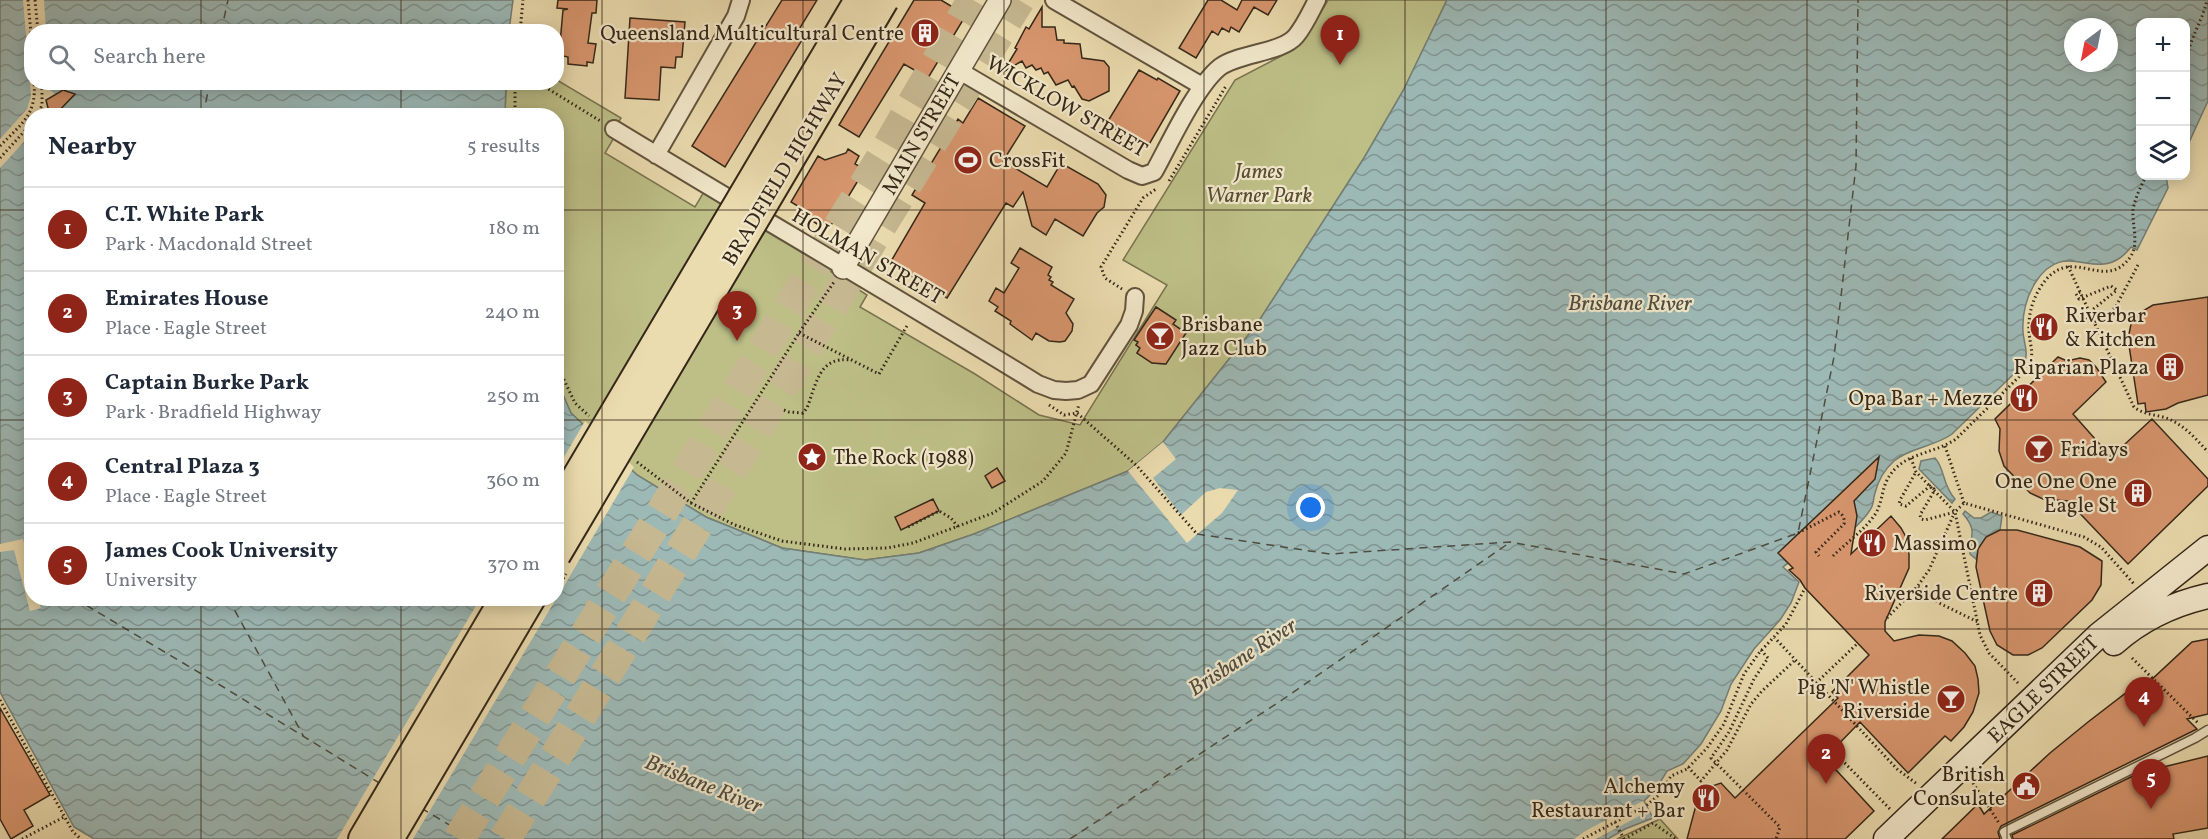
<!DOCTYPE html>
<html lang="en">
<head>
<meta charset="utf-8">
<style>
  :root { --surface:#fff; --page:#f6f6f7; --text:#1f2937; --muted:#747a83; --line:#e0e1e3; --accent:#8f2418 }
  body { margin:0; font-family:Vollkorn,serif; background:var(--page); color:var(--text) }
  .controls { position:absolute; right:18px; top:18px; display:grid; overflow:hidden; border-radius:12px; box-shadow:0 3px 15px #0003 }
  .controls button { width:54px; height:54px; display:grid; place-items:center; padding:0; border:0; border-bottom:2px solid var(--line); background:var(--surface); color:var(--text); font:30px sans-serif }
  .compass { position:absolute; left:2064px; top:18px; width:54px; height:54px; border-radius:50%; background:var(--surface); box-shadow:0 3px 15px #0003; rotate:212deg }
  .you { position:absolute; left:1311px; top:508px; width:21px; height:21px; margin:-15px; border:4px solid #fff; border-radius:50%; background:#1a73e8; box-shadow:0 0 0 9px #1a73e833 }
  .badge { display:grid; place-items:center; width:39px; height:39px; border-radius:50%; background:var(--accent); color:#fff; font-size:20px; font-weight:700 }
  .pin { position:absolute; translate:-50% -50px; filter:drop-shadow(0 2px 3px #0008) }
  .pin::after { content:''; position:absolute; top:32px; width:21px; height:18px; background:inherit; clip-path:polygon(0 0,100% 0,50% 100%) }
  .list { margin:0; padding:0; list-style:none }
  h2 { display:flex; justify-content:space-between; align-items:center; height:78px; margin:0; padding:0 24px; font-size:26px }
  h2 small { font-size:20px; font-weight:400; color:var(--muted) }
  .list li { display:grid; grid-template-columns:39px 1fr auto; gap:18px; align-items:center; box-sizing:border-box; height:84px; padding:0 24px; border-top:2px solid var(--line) }
  .list b { display:block; font-size:22px; white-space:nowrap }
  .list p { margin:0; font-size:20px; white-space:nowrap; color:var(--muted) }
  .list em { font-size:20px; font-style:normal; color:var(--muted) }
  .icon { flex:none; width:33px; height:33px; fill:none; stroke:currentColor; stroke-width:2; stroke-linecap:round; stroke-linejoin:round }
  .map { position:relative; flex:none; width:2208px; height:839px; overflow:hidden }
  .search { position:absolute; background:var(--surface); box-shadow:0 3px 15px #0003; left:24px; top:24px; width:540px; height:66px; display:flex; align-items:center; gap:15px; box-sizing:border-box; padding:0 21px; border-radius:24px; color:var(--muted); font-size:22px }
  .panel { position:absolute; background:var(--surface); box-shadow:0 3px 15px #0003; left:24px; top:108px; width:540px; height:498px; border-radius:24px }
  .map>svg:first-child { display:block }
</style>
</head>
<body>
<div class="map">
<svg width="2208" height="839" viewBox="0 0 2208 839">
  <defs>
    <pattern id="water-waves" width="16" height="10" patternUnits="userSpaceOnUse" patternTransform="scale(1.5)"><rect width="16" height="10" fill="#9db9b6"/><path d="M0 5q4-4 8 0t8 0" fill="none" stroke="#819693"/></pattern>
  </defs>
  <rect width="100%" height="100%" fill="#ebdcaf"/>
  <filter id="stains"><feTurbulence type="fractalNoise" baseFrequency=".00333" numOctaves="4"/><feColorMatrix values="0 0 0 0 .2 0 0 0 0 .09 0 0 0 0 .02 0 0 0 .5 -.17"/></filter>
  <radialGradient id="worn" r=".72"><stop offset=".6" stop-color="#630" stop-opacity="0"/><stop offset="1" stop-color="#630" stop-opacity=".3"/></radialGradient>
  <!-- park -->
  <path fill="#bdbf87" stroke="#787350" stroke-width="1.5" fill-rule="evenodd" d="M1328,0H1447L1403,91L1364,158L1257,324L1163,442L1128,471L974,534L919,553L865,560L782,548L706,517L637,475L571,413L556,381V116H505L506,83L556,82L557,80L621,118L614,129L615,136L605,153L695,207L705,190L867,295L860,307L975,374L1039,415L1080,425L1167,285L1123,260L1235,80L1293,50L1304,40ZM1156,307L1175,321L1173,324L1186,333L1165,364L1152,363L1137,353L1140,348L1136,345L1138,342L1134,339Z
    M1660,819L1678,839H1617Z"/>
  <!-- water -->
  <path fill="url(#water-waves)" stroke="#737f77" stroke-width="1.5" fill-rule="evenodd" d="M0,0H513L509,31L32,32V82L506,83L505,115L32,116V598H556L557,381L571,413L637,475L706,517L782,548L865,560L919,553L974,534L1128,471L1163,442L1257,324L1364,158L1403,91L1447,0H2208V101L2186,149V22H2140V176H2166L2168,188L2137,250L2131,247C2098,290 2067,233 2035,283C2026,298 2022,315 2023,332C2024,344 2029,353 2024,364L1952,434C1934,447 1911,447 1894,461C1885,469 1878,481 1875,493C1873,499 1874,505 1870,510C1862,523 1846,536 1834,546C1820,558 1797,553 1783,567L1799,582L1791,603L1780,620L1754,649L1731,684L1721,711L1701,744L1683,764L1667,771L1656,789L1644,801L1653,818L1625,829L1608,839H94L74,827L0,692ZM2073,27H2109V63H2073Z
    M1935,458C1945,468 1942,485 1955,499L1952,503L1919,469L1921,461Z
    M1965,511L1974,518H1981L1991,512L2002,516L2000,530C1986,537 1979,543 1976,559L1970,554C1970,535 1978,531 1963,514Z"/>
  <!-- pier -->
  <path fill="#ebdcaf" d="M23,0H44L46,31L32,32V82L50,83V90L55,94L63,90L75,94L54,115L32,116L31,134L0,168V139L27,109L31,96Z
    M585,421L634,467L557,598V469Z
    M1163,442L1176,459L1153,478L1181,515L1206,492L1220,488L1238,490L1222,513L1187,543L1128,471Z
    M23,539L31,573L32,598L38,599L41,608L30,611L14,550L0,552V544Z
    M480,599H556L413,839H337Z
    M1643,801L1649,811L1645,813L1596,839H1574L1585,831Z"/>
  <g fill="none" stroke-linecap="round" stroke-linejoin="round">
    <!-- ferry -->
    <path stroke="#4e4c40" stroke-width="1.5" stroke-dasharray="8 6" stroke-linecap="butt" d="M221,32L228,0
      M203,116L210,82
      M1197,534L1330,554L1510,542L1684,574L1798,533L1834,357L1856,166L1858,0
      M74,598L220,685L381,784
      M228,598L304,737
      M421,808L473,839
      M1070,839L1282,700L1509,543"/>
  </g>
  <!-- building -->
  <path fill="#d8966e" stroke="#342718" stroke-width="1.5" d="M558,0H597L596,13H592L588,43L596,44L593,63L587,62V66L568,64V57L559,55L563,10L568,9L557,8Z
    M782,0H817L795,36L802,40L725,167L692,146Z
    M914,0H941L966,15L928,78L904,64L859,137L839,125Z
    M1208,0H1221L1237,10L1242,0H1277L1268,15L1254,7L1239,32L1231,27L1229,32L1222,28L1218,35L1212,31L1196,58L1179,48Z
    M1042,7V27H1055L1057,40H1064V43L1080,44L1082,58L1104,61L1109,67V91L1089,101L1082,99L1074,86L1072,87L1068,80L1056,85L1048,72L1044,74L1041,68L1036,70L1032,65L1026,68L1022,61L1003,72L1017,49L1015,48L1026,27L1029,29Z
    M630,18L685,22L682,57H676L675,68L661,67L659,100L625,98Z
    M1139,70L1157,80L1158,78L1180,91L1147,148L1115,129L1116,126L1108,121Z
    M63,90L75,94L54,116H50L46,100Z
    M978,98L1025,126L1003,161L1047,187L1061,163L1098,184L1106,195L1104,207L1097,213L1083,236L1055,219L1046,235L1032,226L1023,192L1013,207L1006,203L947,298L890,263L925,203L912,195L958,119L963,123Z
    M848,149L859,156L855,164L865,169L830,227L819,220L817,224L803,215L806,211L791,202L818,156L825,160L846,153Z
    M1020,248L1052,267L1048,275L1051,277L1049,280L1053,282L1051,285L1074,299L1066,313L1073,324L1072,331L1065,341L1060,342L1049,341L1036,333L1032,340L1010,324L1011,321L995,311L998,307L989,301L996,288L1004,293L1019,268L1011,263Z
    M2208,297V395L2178,403L2166,409L2146,412L2145,403L2138,404L2128,339L2131,324L2141,312L2153,305Z
    M1156,307L1176,320L1173,324L1186,333L1166,364L1152,363L1137,353L1140,348L1136,345L1138,342L1134,340Z
    M2058,357L2067,361L2080,358L2089,360L2096,367L2106,382L2073,414L2111,457L2152,419L2208,479V486L2128,564L2068,501L2043,499L2030,493L2004,466L1999,451L2000,429L1995,419Z
    M1879,457L1875,479L1854,501L1857,516L1851,554L1891,516L1901,528L1906,537L1909,554V568L1885,622V631L1894,641L1919,635L1939,636L1952,641L1965,653L1975,666L1978,679L1979,693L1973,712L1964,727L1951,741L1945,736L1908,773L1860,722L1825,758L1874,811L1845,839H1687L1700,790L1721,783L1735,798L1838,698L1832,692L1869,655L1805,588L1800,580L1789,570L1793,568L1778,553Z
    M997,468L1005,481L992,488L985,476Z
    M933,499L939,511L901,530L895,517Z
    M2000,530H2017L2080,547L2102,561L2101,585L2092,600L2042,648L2028,655H2013L1997,645L1990,631L1976,567L1978,549L1986,537Z
    M2208,639V714L2187,719L2197,729L2001,826L1998,832L2000,839H1942L1978,804L1984,814L2050,753L2088,722L2131,689L2150,681L2192,642Z
    M0,708L50,795L24,810L33,826L11,839L0,819Z
    M2208,756V828L2173,834L2174,839H2013L2012,835L2139,773Z"/>
  <g fill="none" stroke-linecap="round" stroke-linejoin="round">
    <!-- motorway-tunnel -->
    <path stroke="#c6b891" stroke-width="32" stroke-dasharray="32 16" stroke-linecap="butt" d="M459,839L881,159L973,0
      M505,839L1019,0"/>
    <!-- service casing -->
    <g stroke="#62543e" stroke-width="11">
      <path id="service" d="M2007,839L2004,832L2195,738L2208,730"/>
    </g>
    <!-- minor casing -->
    <g stroke="#62543e" stroke-width="20">
      <path id="minor" d="M1054,0L1202,86
        M958,70L1128,170L1142,176L1154,172C1170,143 1196,86 1220,67C1239,53 1282,53 1296,36C1305,25 1311,11 1317,0
        M614,129C755,215 897,297 1038,384L1054,390L1066,391L1078,390L1091,384L1129,325L1134,311L1135,297
        M656,155L736,16L741,0"/>
    </g>
    <!-- tertiary casing -->
    <g stroke="#62543e" stroke-width="24">
      <path id="tertiary" d="M843,268L1000,0"/>
    </g>
    <!-- secondary casing -->
    <g stroke="#342718" stroke-width="27">
      <path id="secondary" d="M2114,643C2141,619 2173,604 2208,596
        M1886,839L2099,635L2208,548"/>
    </g>
    <!-- trunk casing -->
    <g stroke="#342718" stroke-width="32">
      <path id="trunk" d="M363,839L505,598
        M389,839L531,598"/>
    </g>
    <!-- path -->
    <path stroke="#342718" stroke-width="3" stroke-dasharray="1.5 3" stroke-linecap="butt" d="M28,0L32,45
      M35,0L38,32
      M520,32L523,0
      M537,82L602,122
      M2186,95C2191,81 2185,67 2188,53C2192,35 2203,19 2207,0
      M37,116L42,105V82
      M515,116V82
      M0,146C21,124 37,115 34,82
      M0,158L32,123
      M1169,181L1226,86
      M2138,265L2115,308L2094,322L2134,407C2145,416 2159,414 2171,420C2186,427 2197,440 2208,452
      M2068,266L2094,322
      M1122,289L1105,278L1101,267L1143,198L1156,189
      M2080,292L2076,294L2079,299L2111,286L2117,290L2086,315L2088,321L2094,322
      M799,333L879,374L908,324
      M556,363L575,403L589,416
      M1049,405L1064,415L1077,413L1136,465L1197,534
      M784,410L789,412L803,413L807,408C816,385 819,356 850,360
      M1945,446L1964,503
      M1911,458L1916,472L1955,512L1925,520L1921,519L1920,515L1933,493L1934,489L1930,486L1906,506L1899,504L1900,500L1916,472
      M637,462L691,503L735,525L782,541L845,549L887,548L913,543L993,513L1043,481L1066,453L1079,404
      M691,503L799,333L834,282
      M908,527L939,511L951,518L958,527
      M1798,533L1839,512C1843,515 1845,519 1844,524L1816,552L1819,556
      M1833,556C1846,543 1866,529 1876,513C1885,496 1880,483 1897,467C1912,453 1937,452 1956,439L2028,368C2035,355 2030,346 2029,332C2028,316 2032,301 2040,288C2070,239 2104,296 2131,256C2139,242 2132,225 2133,210C2135,198 2141,186 2146,176
      M1918,587L1939,603L1978,622
      M1887,618L1917,587L1929,570L1954,514
      M1774,637L1897,769L1917,784
      M1761,650L1768,658L1754,679L1729,732L1711,758L1780,827L1776,839
      M2132,658L2198,723
      M1816,683L1858,643
      M2018,683L1989,653L1980,635L1955,512L1964,503L2084,537L2101,547L2134,584
      M0,700L73,832L81,839
      M1832,750L1890,809
      M1688,767L1701,781L1727,750L1751,704L1762,691L1794,661
      M1973,783L1999,823
      M1615,822L1624,839
      M22,839L64,817
      M1583,839L1646,806L1661,793L1671,776L1687,769L1707,748L1724,724L1744,674L1759,653L1786,624L1805,588
      M1624,839L1653,823L1676,839"/>
    <!-- service -->
    <use href="#service" stroke="#f2e8cb" stroke-width="8"/>
    <!-- minor -->
    <use href="#minor" stroke="#f2e8cb" stroke-width="16"/>
    <!-- tertiary -->
    <use href="#tertiary" stroke="#f2e8cb" stroke-width="21"/>
    <!-- secondary -->
    <use href="#secondary" stroke="#f2e8cb" stroke-width="24"/>
    <!-- trunk -->
    <use href="#trunk" stroke="#ebdcaf" stroke-width="28"/>
    <!-- trunk-bridge casing -->
    <g stroke="#342718" stroke-width="32" stroke-linecap="butt">
      <path id="trunk-bridge" d="M556,512L859,0
        M556,555L884,0"/>
    </g>
    <!-- path-bridge -->
    <path stroke="#342718" stroke-width="3" stroke-dasharray="1.5 3" stroke-linecap="butt" d="M556,590L566,574"/>
    <!-- trunk-bridge -->
    <use href="#trunk-bridge" stroke="#ebdcaf" stroke-width="28"/>
  </g>
  <!-- grid -->
  <path fill="none" stroke="#342718" stroke-width="1.5" stroke-opacity="0.55" d="M201,0V32M401,0V32M602,0V839M803,0V839M1004,0V839M1204,0V839M1405,0V839M1606,0V839M1807,0V839M2007,0V839M201,82V116M401,82V116M0,210H32M556,210H2208M0,420H32M556,420H2208M201,598V839M401,598V839M0,629H2208"/>
  <!-- icons -->
  <defs>
    <g id="building-disc" transform="scale(1.5)"><circle r="9.5" fill="#8f2418" stroke="#f2e8cb"/><path d="M-4-6H4V6H1V3H-1V6H-4ZM-2.5-4.3h1.7v1.8h-1.7ZM.8-4.3h1.7v1.8H.8ZM-2.5-1h1.7V.8h-1.7ZM.8-1h1.7V.8H.8Z" fill="#fff"/></g>
    <g id="stadium-disc" transform="scale(1.5)"><circle r="9.5" fill="#8f2418" stroke="#f2e8cb"/><path d="M0-5a6.5 5 0 1 0 0 10a6.5 5 0 1 0 0-10ZM-3.5-1.8h7v3.6h-7Z" fill="#fff"/></g>
    <g id="restaurant-disc" transform="scale(1.5)"><circle r="9.5" fill="#8f2418" stroke="#f2e8cb"/><path d="M-5-6h1v4h1v-4h1v4h1v-4h1v5L-1.5 .5V6h-2V.5L-5-1ZM5-6V6H3V1.5H1.5Q1.5-4 5-6Z" fill="#fff"/></g>
    <g id="bar-disc" transform="scale(1.5)"><circle r="9.5" fill="#8f2418" stroke="#f2e8cb"/><path d="M-6-5H6L.8 .8V4.5H3.5V6h-7V4.5H-.8V.8Z" fill="#fff"/></g>
    <g id="sight-disc" transform="scale(1.5)"><circle r="9.5" fill="#8f2418" stroke="#f2e8cb"/><path d="M0-6L1.8-2.2L6-1.7L2.9 1.2L3.7 5.4L0 3.3L-3.7 5.4L-2.9 1.2L-6-1.7L-1.8-2.2Z" fill="#fff"/></g>
    <g id="civic-disc" transform="scale(1.5)"><circle r="9.5" fill="#8f2418" stroke="#f2e8cb"/><path d="M-.6-6.5H3V-4.5H.6V-3L4-1V1h2V6H-6V1h2V-1L-.6-3ZM-1.2 2.5V6h2.4V2.5Z" fill="#fff"/></g>
  </defs>
  <g fill-rule="evenodd">
    <use href="#building-disc" x="925" y="33"/>
    <use href="#stadium-disc" x="968" y="160"/>
    <use href="#restaurant-disc" x="2044" y="327"/>
    <use href="#bar-disc" x="1160" y="336"/>
    <use href="#building-disc" x="2170" y="367"/>
    <use href="#restaurant-disc" x="2024" y="398"/>
    <use href="#bar-disc" x="2039" y="449"/>
    <use href="#sight-disc" x="812" y="457"/>
    <use href="#building-disc" x="2138" y="493"/>
    <use href="#restaurant-disc" x="1872" y="543"/>
    <use href="#building-disc" x="2039" y="593"/>
    <use href="#bar-disc" x="1951" y="699"/>
    <use href="#civic-disc" x="2026" y="786"/>
    <use href="#restaurant-disc" x="1706" y="798"/>
  </g>
  <g text-anchor="middle" stroke-width="4.5" stroke-linejoin="round" paint-order="stroke">
    <!-- poi labels -->
    <g font-size="21" fill="#342718" stroke="#f2e8cb" text-anchor="end">
      <text x="904" y="40">Queensland Multicultural Centre</text>
      <text x="989" y="167" text-anchor="start">CrossFit</text>
      <text x="2065" y="322" text-anchor="start">Riverbar<tspan x="2065" dy="24">&amp; Kitchen</tspan></text>
      <text x="1181" y="331" text-anchor="start">Brisbane<tspan x="1181" dy="24">Jazz Club</tspan></text>
      <text x="2149" y="374">Riparian Plaza</text>
      <text x="2003" y="405">Opa Bar + Mezze</text>
      <text x="2060" y="456" text-anchor="start">Fridays</text>
      <text x="833" y="464" text-anchor="start">The Rock (1988)</text>
      <text x="2117" y="488">One One One<tspan x="2117" dy="24">Eagle St</tspan></text>
      <text x="1893" y="550" text-anchor="start">Massimo</text>
      <text x="2018" y="600">Riverside Centre</text>
      <text x="1930" y="694">Pig 'N' Whistle<tspan x="1930" dy="24">Riverside</tspan></text>
      <text x="2005" y="781">British<tspan x="2005" dy="24">Consulate</tspan></text>
      <text x="1685" y="793">Alchemy<tspan x="1685" dy="24">Restaurant + Bar</tspan></text>
    </g>
    <!-- street labels -->
    <g font-size="21" fill="#342718" stroke="#f2e8cb">
      <text transform="translate(1067 106) rotate(30)" y="7">WICKLOW STREET</text>
      <text transform="translate(921 134) rotate(-60)" y="7">MAIN STREET</text>
      <text transform="translate(784 169) rotate(-59)" y="7">BRADFIELD HIGHWAY</text>
      <text transform="translate(868 256) rotate(30)" y="7">HOLMAN STREET</text>
      <text transform="translate(2043 689) rotate(-44)" y="7">EAGLE STREET</text>
    </g>
    <!-- park labels -->
    <g font-size="21" font-style="italic" fill="#564d34" stroke="#f2e8cb">
      <text x="1259" y="178">James<tspan x="1259" dy="24">Warner Park</tspan></text>
    </g>
    <!-- water labels -->
    <g font-size="22" font-style="italic" fill="#4e4c40" stroke="#f2e8cb">
      <text x="1630" y="310">Brisbane River</text>
      <text transform="translate(1242 656) rotate(-33)" y="8">Brisbane River</text>
      <text transform="translate(704 783) rotate(22)" y="8">Brisbane River</text>
    </g>
  </g>
  <rect width="100%" height="100%" filter="url(#stains)"/>
  <rect width="100%" height="100%" fill="url(#worn)"/>
</svg>
<div class="controls">
<button>+</button>
<button>−</button>
<button><svg class="icon" aria-label="layers" viewBox="0 0 24 24"><path d="M12 4l9 5-9 5-9-5zM3 14l9 5 9-5"/></svg></button>
</div>
<svg class="compass" viewBox="-18 -18 36 36"><path d="M0-13l5 13h-10z" fill="#e53935"/><path d="M0 13l5-13h-10z" fill="#747a83"/></svg>
<div class="you"></div>
<div class="pin badge" style="left:1340px;top:65px">1</div>
<div class="pin badge" style="left:1826px;top:784px">2</div>
<div class="pin badge" style="left:737px;top:341px">3</div>
<div class="pin badge" style="left:2144px;top:727px">4</div>
<div class="pin badge" style="left:2151px;top:809px">5</div>
<div class="search"><svg class="icon" aria-label="search" viewBox="0 0 24 24"><circle cx="10" cy="10" r="6"/><path d="M15 15l6 6"/></svg>Search here</div>
<section class="panel">
<h2>Nearby<small>5 results</small></h2>
<ul class="list">
<li><span class="badge">1</span><div><b>C.T. White Park</b><p>Park · Macdonald Street</p></div><em>180 m</em></li>
<li><span class="badge">2</span><div><b>Emirates House</b><p>Place · Eagle Street</p></div><em>240 m</em></li>
<li><span class="badge">3</span><div><b>Captain Burke Park</b><p>Park · Bradfield Highway</p></div><em>250 m</em></li>
<li><span class="badge">4</span><div><b>Central Plaza 3</b><p>Place · Eagle Street</p></div><em>360 m</em></li>
<li><span class="badge">5</span><div><b>James Cook University</b><p>University</p></div><em>370 m</em></li>
</ul>
</section>
</div>
</body>
</html>
